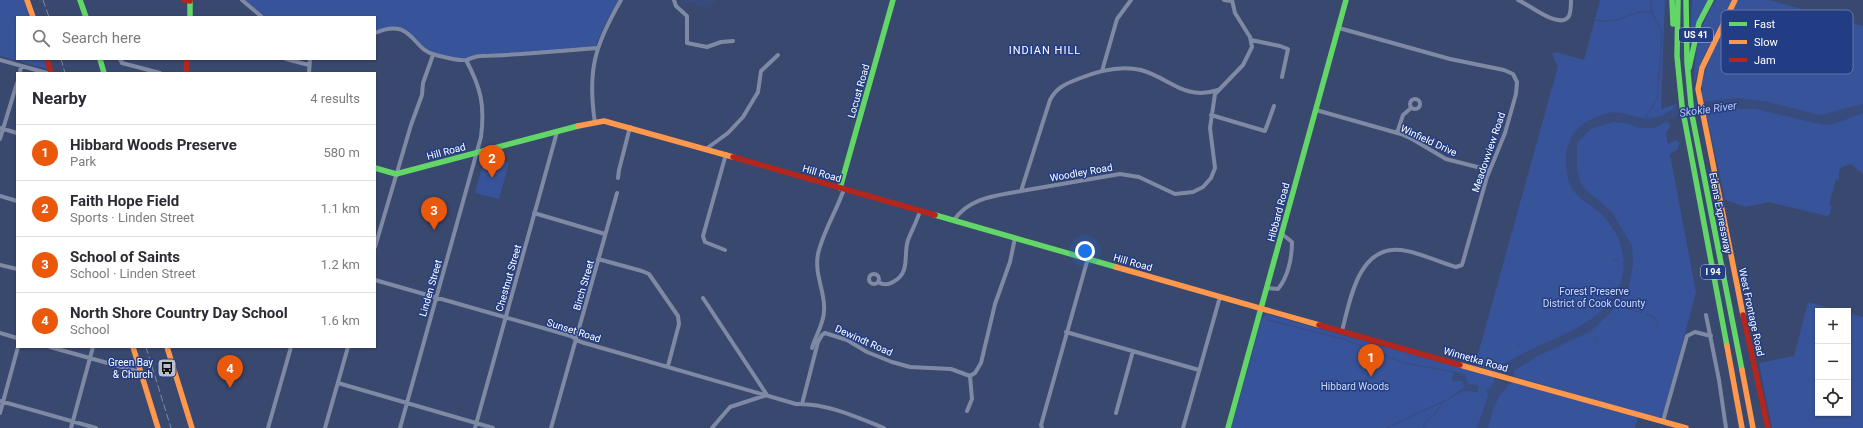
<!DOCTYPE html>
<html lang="en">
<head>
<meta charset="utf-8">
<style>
  :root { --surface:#fff; --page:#f2f2f3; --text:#2b2b33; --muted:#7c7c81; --line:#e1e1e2; --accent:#ea580c }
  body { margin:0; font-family:Roboto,sans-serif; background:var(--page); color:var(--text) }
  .controls { position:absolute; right:12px; bottom:12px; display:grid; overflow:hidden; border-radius:0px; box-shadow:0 1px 3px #0004 }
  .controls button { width:36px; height:36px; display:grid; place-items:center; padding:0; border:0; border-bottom:1px solid var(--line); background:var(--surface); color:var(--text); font:20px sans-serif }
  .you { position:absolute; left:1085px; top:251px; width:14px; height:14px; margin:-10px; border:3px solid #fff; border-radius:50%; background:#1a73e8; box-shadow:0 0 0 6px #1a73e833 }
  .badge { display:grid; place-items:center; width:26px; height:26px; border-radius:50%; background:var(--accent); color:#fff; font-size:13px; font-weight:700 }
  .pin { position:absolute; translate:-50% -33px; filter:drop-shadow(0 1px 2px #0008) }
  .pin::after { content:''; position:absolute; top:21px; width:14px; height:12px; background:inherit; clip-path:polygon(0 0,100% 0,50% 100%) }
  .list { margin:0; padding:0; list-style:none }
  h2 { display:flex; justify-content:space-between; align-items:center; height:52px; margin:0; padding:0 16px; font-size:17px }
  h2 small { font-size:13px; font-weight:400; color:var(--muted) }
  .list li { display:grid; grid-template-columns:26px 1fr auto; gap:12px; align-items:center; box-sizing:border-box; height:56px; padding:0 16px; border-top:1px solid var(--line) }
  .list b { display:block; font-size:15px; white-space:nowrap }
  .list p { margin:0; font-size:13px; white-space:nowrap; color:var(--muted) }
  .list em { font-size:13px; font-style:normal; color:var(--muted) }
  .icon { flex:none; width:22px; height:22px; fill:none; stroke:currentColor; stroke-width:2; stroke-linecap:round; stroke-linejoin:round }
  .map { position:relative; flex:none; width:1863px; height:428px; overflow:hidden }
  .search { position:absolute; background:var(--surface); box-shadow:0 1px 3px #0004; left:16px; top:16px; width:360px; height:44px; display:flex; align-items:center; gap:10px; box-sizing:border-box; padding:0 14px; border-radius:0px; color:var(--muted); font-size:15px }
  .panel { position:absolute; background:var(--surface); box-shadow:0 1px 3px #0004; left:16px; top:72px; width:360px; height:276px; border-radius:0px }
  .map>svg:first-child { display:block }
</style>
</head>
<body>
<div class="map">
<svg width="1863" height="428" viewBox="0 0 1863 428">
  <rect width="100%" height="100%" fill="#39486e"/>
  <!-- green -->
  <path fill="#375399" d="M0,0H24L29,17H17V59H44L47,69L0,56Z
    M245,0H619L606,22L596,45L594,47C557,50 520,53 484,54C477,54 472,57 466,58C458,59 446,56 439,54C412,49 414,15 375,32V17H266Z
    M1600,0H1665L1661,109L1676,104L1675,109L1662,115L1668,123L1671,121L1669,124L1671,125L1666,133L1668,144L1676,140L1680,143L1677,150L1670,154L1696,292L1663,416L1658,418L1475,365L1558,66L1552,54L1556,52L1584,60Z
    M1692,0H1708L1693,31H1691Z
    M1716,0H1732C1722,26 1701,55 1695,81H1694C1695,52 1699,24 1716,0Z
    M1737,0H1769L1863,26V174L1851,164L1842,167L1839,171V180L1836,179L1829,205L1832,206L1830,214L1827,216L1769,202L1746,207L1725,200L1702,94C1700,65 1727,29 1737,0Z
    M485,156L509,163L499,199L475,193Z
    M1808,302L1840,311H1818V413H1848V313L1863,317V428H1772L1759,363L1794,356Z
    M1266,314L1638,417L1635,428H1231L1262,318Z"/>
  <!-- water -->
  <path fill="#384b7d" d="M679,0H716L709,8L700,7L692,2L683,4Z
    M1739,98L1768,102L1820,115L1863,104V113L1831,125H1824L1755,109H1727L1676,117L1655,128H1639L1627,123L1614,122L1593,128L1587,132L1577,144V171L1580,181L1586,190L1612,212L1632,246L1633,264L1629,288L1620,303L1591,331L1536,357L1514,371L1508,386L1499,396L1493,410L1488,428H1477L1489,393L1486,392L1487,389L1490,388C1494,383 1499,367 1502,365C1508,360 1517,357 1524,353C1557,336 1604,324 1620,284C1630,257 1619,230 1598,211C1589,204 1579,199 1573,190C1568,184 1567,174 1566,167C1564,136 1579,121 1608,113C1624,109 1637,121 1652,118C1662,116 1669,112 1677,107C1684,103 1729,99 1739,98Z
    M1454,371L1465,375L1467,383L1479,386L1478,392L1464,391L1448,399L1464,387L1462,381H1452Z"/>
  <!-- pier -->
  <path fill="#39486e" d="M1498,370L1514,374L1511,384L1494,379Z"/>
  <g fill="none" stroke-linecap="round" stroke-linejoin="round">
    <!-- stream -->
    <path stroke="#384b7d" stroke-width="1" d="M1595,20C1602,21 1608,22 1615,20C1626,18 1639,8 1651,13
      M1645,118L1657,99L1662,35C1659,19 1649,18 1651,0
      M1614,260H1617
      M1600,296L1602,298
      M1626,308L1642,313
      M1647,314L1655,318L1658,327
      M1268,320L1343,339L1405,363L1454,372
      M1596,340L1597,343
      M1518,345L1519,347
      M1386,428L1449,399
      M1423,428L1427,421L1435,414L1442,403"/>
    <!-- street -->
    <path stroke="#7f89a4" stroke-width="4" d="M242,0L262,17
      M674,0L676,6L687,16V43L707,47L721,42L733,41
      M1224,0L1232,1
      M1518,0C1527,3 1560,31 1569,16C1571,11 1571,5 1571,0
      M1339,28L1450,59L1504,70L1513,74L1517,82L1516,94L1505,133L1487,177L1462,265L1456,267C1438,262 1419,252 1401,250C1358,245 1350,301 1342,331
      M375,33C413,16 412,51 436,55C444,57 457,61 466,60C471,59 475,56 481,56C520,55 558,51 597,48
      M1251,40L1280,46L1288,49L1282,77
      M120,59L122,63L160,73
      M286,59L309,65
      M0,60L47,73
      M1102,71L1117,19L1131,0
      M20,73L21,66
      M309,73L310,59
      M1410 104a5 5 0 1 1 10 0a5 5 0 1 1-10 0Z
      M1316,110L1401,134L1412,139L1446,159L1489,170
      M1211,115L1265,131L1274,106
      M595,123C587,70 595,45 621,0
      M0,128L17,133
      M1397,133L1403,115L1411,108
      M0,139L17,83
      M706,149L728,133L743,117L758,92L761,71L778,55
      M618,178L619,170L630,127
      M1021,191L1120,174L1139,177L1175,194L1193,192L1203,187L1211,178L1215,168L1210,128L1215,94L1243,65L1252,47L1250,37L1235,13L1232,0
      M0,196L17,201
      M534,213L605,234
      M954,220C970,197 996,196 1021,191L1050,100C1056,88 1065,84 1078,79C1097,71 1120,65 1141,70C1170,78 1184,101 1218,90
      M375,247L411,125L422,95L423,83L433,55
      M725,250L705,242L703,236L726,154
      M598,259L642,271L649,274L678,316L679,324L668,366
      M0,265L17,269
      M869 279a5 5 0 1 1 10 0a5 5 0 1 1-10 0Z
      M375,280L571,336L581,342L796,404C826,403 857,417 884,428
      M878,282C883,285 888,285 893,282C911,273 903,255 908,240C912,230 917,221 920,211
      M1267,288L1278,289C1288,277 1292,258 1292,242L1282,234
      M703,298L767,395L730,407L712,428
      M1706,315L1719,380L1726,428
      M1066,332L1199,370
      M0,333L17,338
      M50,347L140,372
      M812,348C815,336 824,324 824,311C826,293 814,276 818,254C823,232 837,210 844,189
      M338,383L493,428
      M0,401L96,428
      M802,404L818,342L822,335L825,333L847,340L867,352L892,362L910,367L951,369L970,376
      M967,411L972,399L970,376L975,373L981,363L995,304L1010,262L1015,238
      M0,413L18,347
      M1116,413L1133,351
      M1663,421L1687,336L1695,332L1711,336
      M71,428L93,347
      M268,428L291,347
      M325,428L348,347
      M400,428L481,137C485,105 481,88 466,60
      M475,428L557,132
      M551,428L617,193
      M1042,428L1041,425L1088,258
      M1183,428L1220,297"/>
    <!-- fast -->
    <path stroke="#63d668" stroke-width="5.5" d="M80,0L86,17
      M190,0V17
      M1672,0L1673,24
      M1678,0L1677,56L1682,106L1727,346
      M1686,0L1687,62L1692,115L1742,370
      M100,59L104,73
      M1689,68L1699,23L1711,0
      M375,168L396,174L578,126
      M840,188L893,0
      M935,215L1116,267
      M1228,428L1346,0"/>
    <!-- slow -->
    <path stroke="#ff974d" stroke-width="5.5" d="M27,0L33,17
      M1735,0L1702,68L1698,89L1743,315
      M578,126L604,121L733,157
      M1116,267L1319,325
      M1727,346L1742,428
      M133,347L158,428
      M167,347L192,428
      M1460,365L1686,428
      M1742,370L1753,428"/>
    <!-- jam -->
    <path stroke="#b3261e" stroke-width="5.5" d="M184,0L190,1
      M47,59L51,73
      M186,73L187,59
      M733,157L935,215
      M1743,315L1768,428
      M1319,325L1460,365"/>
    <!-- rail -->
    <path stroke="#8089a3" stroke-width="1" stroke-dasharray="7 3" stroke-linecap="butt" d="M43,0L49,17
      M61,59L65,73
      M146,347L171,428"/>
  </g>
  <!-- icons -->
  <defs>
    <g id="bus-square" transform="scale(1)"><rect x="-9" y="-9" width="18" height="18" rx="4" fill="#babfcc" stroke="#233d84"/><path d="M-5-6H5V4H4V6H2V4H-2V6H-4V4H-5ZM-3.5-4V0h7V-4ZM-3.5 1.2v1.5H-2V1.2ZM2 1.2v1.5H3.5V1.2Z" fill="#111"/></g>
  </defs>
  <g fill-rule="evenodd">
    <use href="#bus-square" x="167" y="368"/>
  </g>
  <g text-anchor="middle" stroke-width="3" stroke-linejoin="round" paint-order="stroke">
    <!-- shield labels -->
    <g fill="#233d84" stroke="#bdc5da" stroke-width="1">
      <rect x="1679" y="28" width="34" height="14" rx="3"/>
      <rect x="1701" y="265" width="24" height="14" rx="3"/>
    </g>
    <g font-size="9" font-weight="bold" fill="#fff">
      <text x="1696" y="38">US 41</text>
      <text x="1713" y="275">I 94</text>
    </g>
    <!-- street labels -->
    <g font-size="10" fill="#fff" stroke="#233d84">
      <text transform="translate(858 91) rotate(-74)" y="4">Locust Road</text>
      <text transform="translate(1429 140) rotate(25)" y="4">Winfield Drive</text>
      <text transform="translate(446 151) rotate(-15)" y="4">Hill Road</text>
      <text transform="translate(1488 152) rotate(-71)" y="4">Meadowview Road</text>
      <text transform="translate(1081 172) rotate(-10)" y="4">Woodley Road</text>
      <text transform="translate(822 173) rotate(16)" y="4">Hill Road</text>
      <text transform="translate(1278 212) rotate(-75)" y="4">Hibbard Road</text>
      <text transform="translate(1721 213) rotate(79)" y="4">Edens Expressway</text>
      <text transform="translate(1133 262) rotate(16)" y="4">Hill Road</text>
      <text transform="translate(508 278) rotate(-74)" y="4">Chestnut Street</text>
      <text transform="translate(583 285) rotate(-74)" y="4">Birch Street</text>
      <text transform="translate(430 288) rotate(-74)" y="4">Linden Street</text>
      <text transform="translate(1752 312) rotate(78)" y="4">West Frontage Road</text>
      <text transform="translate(574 330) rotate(18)" y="4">Sunset Road</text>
      <text transform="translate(864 340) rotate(24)" y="4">Dewindt Road</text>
      <text transform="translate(1476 359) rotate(16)" y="4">Winnetka Road</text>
    </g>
    <!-- park labels -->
    <g font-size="10" fill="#cfdaf6" stroke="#233d84">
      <text x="1594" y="295">Forest Preserve<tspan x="1594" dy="12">District of Cook County</tspan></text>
      <text x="1355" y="390">Hibbard Woods</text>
    </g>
    <!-- poi labels -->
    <g font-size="10" fill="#fff" stroke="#233d84" text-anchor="end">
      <text x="153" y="366">Green Bay<tspan x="153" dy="12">&amp; Church</tspan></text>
    </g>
    <!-- neighbourhood labels -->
    <g font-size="11" letter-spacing="1" fill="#fff" stroke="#233d84">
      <text x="1045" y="54">INDIAN HILL</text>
    </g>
    <!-- water labels -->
    <g font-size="11" font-style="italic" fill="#b7c7f0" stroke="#233d84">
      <text transform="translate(1708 109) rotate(-8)" y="4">Skokie River</text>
    </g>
  </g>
  <!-- legend -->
  <rect x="1721" y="10" width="132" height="64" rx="6" fill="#233d84" stroke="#6577a9" stroke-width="1"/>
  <rect x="1729" y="22" width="18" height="4" fill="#63d668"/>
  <rect x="1729" y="40" width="18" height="4" fill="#ff974d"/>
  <rect x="1729" y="58" width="18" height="4" fill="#b3261e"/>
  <g font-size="11" fill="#fff">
    <text x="1754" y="28">Fast</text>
    <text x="1754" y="46">Slow</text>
    <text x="1754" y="64">Jam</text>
  </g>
</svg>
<div class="controls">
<button>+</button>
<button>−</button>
<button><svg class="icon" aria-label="locate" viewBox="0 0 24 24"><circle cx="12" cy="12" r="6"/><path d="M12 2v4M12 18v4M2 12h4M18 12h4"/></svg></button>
</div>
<div class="you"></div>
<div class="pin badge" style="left:1371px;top:377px">1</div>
<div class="pin badge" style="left:492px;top:178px">2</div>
<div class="pin badge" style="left:434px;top:230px">3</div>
<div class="pin badge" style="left:230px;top:388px">4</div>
<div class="search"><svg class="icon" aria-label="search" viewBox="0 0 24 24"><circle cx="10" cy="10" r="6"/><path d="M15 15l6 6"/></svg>Search here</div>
<section class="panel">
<h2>Nearby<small>4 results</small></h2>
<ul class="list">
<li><span class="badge">1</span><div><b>Hibbard Woods Preserve</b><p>Park</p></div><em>580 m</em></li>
<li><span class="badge">2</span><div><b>Faith Hope Field</b><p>Sports · Linden Street</p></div><em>1.1 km</em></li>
<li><span class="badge">3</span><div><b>School of Saints</b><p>School · Linden Street</p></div><em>1.2 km</em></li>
<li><span class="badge">4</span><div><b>North Shore Country Day School</b><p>School</p></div><em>1.6 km</em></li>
</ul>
</section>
</div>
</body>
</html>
